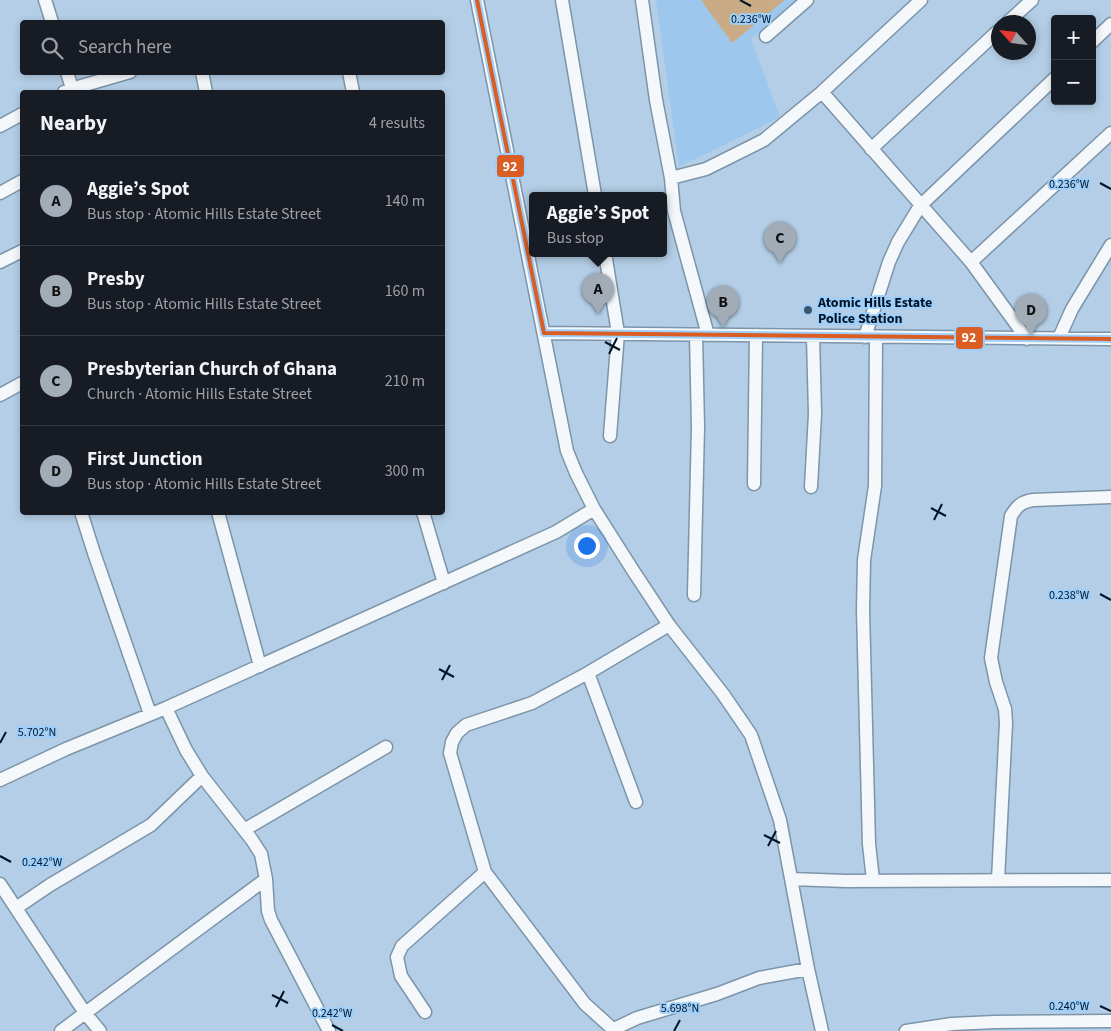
<!DOCTYPE html>
<html lang="en">
<head>
<meta charset="utf-8">
<style>
  :root { --surface:#171b24; --page:#242831; --text:#f1f3f6; --muted:#9ea1a6; --line:#363941; --accent:#a1acb7 }
  body { margin:0; font-family:"Source Sans 3",sans-serif; background:var(--page); color:var(--text) }
  .controls { position:absolute; right:15px; top:15px; display:grid; overflow:hidden; border-radius:5px; box-shadow:0 2px 8px #0003 }
  .controls button { width:45px; height:45px; display:grid; place-items:center; padding:0; border:0; border-bottom:1px solid var(--line); background:var(--surface); color:var(--text); font:25px sans-serif }
  .compass { position:absolute; left:991px; top:15px; width:45px; height:45px; border-radius:50%; background:var(--surface); box-shadow:0 2px 8px #0003; rotate:297deg }
  .you { position:absolute; left:586px; top:545px; width:18px; height:18px; margin:-12px; border:4px solid #fff; border-radius:50%; background:#1a73e8; box-shadow:0 0 0 8px #1a73e833 }
  .badge { display:grid; place-items:center; width:32px; height:32px; border-radius:50%; background:var(--accent); color:#111; font-size:16px; font-weight:700 }
  .pin { position:absolute; translate:-50% -41px; filter:drop-shadow(0 1px 2px #0008) }
  .pin::after { content:''; position:absolute; top:26px; width:18px; height:15px; background:inherit; clip-path:polygon(0 0,100% 0,50% 100%) }
  .popup { position:absolute; left:529px; top:192px; width:138px; height:65px; box-sizing:border-box; display:grid; place-content:center; border-radius:5px; background:var(--surface); filter:drop-shadow(0 1px 4px #0005); font-size:16px; white-space:nowrap; color:var(--muted) }
  .popup b { font-size:19px; color:var(--text) }
  .popup::after { content:''; position:absolute; left:50%; top:100%; margin-left:-10px; border:10px solid transparent; border-top-color:var(--surface) }
  .list { margin:0; padding:0; list-style:none }
  h2 { display:flex; justify-content:space-between; align-items:center; height:65px; margin:0; padding:0 20px; font-size:21px }
  h2 small { font-size:16px; font-weight:400; color:var(--muted) }
  .list li { display:grid; grid-template-columns:32px 1fr auto; gap:15px; align-items:center; box-sizing:border-box; height:90px; padding:0 20px; border-top:1px solid var(--line) }
  .list b { display:block; font-size:19px; white-space:nowrap }
  .list p { margin:0; font-size:16px; white-space:nowrap; color:var(--muted) }
  .list em { font-size:16px; font-style:normal; color:var(--muted) }
  .icon { flex:none; width:28px; height:28px; fill:none; stroke:currentColor; stroke-width:2; stroke-linecap:round; stroke-linejoin:round }
  .map { position:relative; flex:none; width:1111px; height:1031px; overflow:hidden }
  .search { position:absolute; background:var(--surface); box-shadow:0 2px 8px #0003; left:20px; top:20px; width:425px; height:55px; display:flex; align-items:center; gap:12px; box-sizing:border-box; padding:0 18px; border-radius:5px; color:var(--muted); font-size:19px }
  .panel { position:absolute; background:var(--surface); box-shadow:0 2px 8px #0003; left:20px; top:90px; width:425px; height:425px; border-radius:5px }
  .map>svg:first-child { display:block }
</style>
</head>
<body>
<div class="map">
<svg width="1111" height="1031" viewBox="0 0 1111 1031">
  <rect width="100%" height="100%" fill="#b3cee6"/>
  <!-- built -->
  <path fill="#9ec7ed" d="M656,0H797L751,39L780,117L679,167Z"/>
  <!-- green -->
  <path fill="#c9ac85" d="M701,0H785L732,43Z"/>
  <g fill="none" stroke-linecap="round" stroke-linejoin="round">
    <!-- minor casing -->
    <g stroke="#7d94a9" stroke-width="15">
      <path id="minor" d="M45,0L52,22
        M477,0L567,451L576,473L594,509L634,572L669,625L723,694L751,735L780,820L808,969L822,1031
        M562,0L595,195
        M642,0L656,100L671,178L674,211L708,335
        M1008,22L1032,0
        M766,36L807,0
        M1092,42L1111,24
        M67,72L73,92
        M202,72L206,92
        M349,72L353,92
        M64,92L71,89L130,72
        M822,92L971,262L1027,339
        M0,126L22,114
        M871,149L998,31
        M671,178L706,169L764,140L822,92L921,0
        M0,193L22,181
        M605,253L618,333L610,436
        M0,262L22,251
        M971,262L1111,133
        M544,333L1111,339
        M865,337L889,262L898,242L920,206L1055,78
        M1059,338L1072,309L1111,245
        M0,395L22,383
        M754,484L756,335
        M811,487L815,414L813,336
        M81,512L94,553L150,714
        M218,512L260,666
        M423,512L444,583
        M694,595L698,427L696,335
        M588,673L636,802
        M166,708L186,750L202,776L252,840L261,854L266,879L268,911L271,920L329,1031
        M0,780L66,749L166,708L556,532L594,509
        M244,830L386,747
        M791,879L846,881L1111,880
        M873,880L869,844L863,610L864,560L875,486L876,337
        M998,880L1006,723L1005,709L996,682L991,658L1011,516C1017,506 1021,502 1033,500L1111,497
        M0,884L85,1013L100,1031
        M16,908L50,885L151,825L202,776
        M425,1012L401,976L397,957L402,946L485,872
        M614,1029L637,1018L717,994L759,978L808,969
        M61,1031L266,879
        M615,1031L585,1004L485,872L450,753L452,742L457,733L466,725L532,703L588,673L669,625
        M906,1031L952,1024L995,1022L1111,1021"/>
    </g>
    <!-- minor -->
    <use href="#minor" stroke="#f4f8fb" stroke-width="12"/>
    <!-- bus-1 casing -->
    <g stroke="#9ecffb" stroke-width="8">
      <path id="bus-1" d="M477,0L544,333
        M544,333L1111,339"/>
    </g>
    <!-- bus-1 -->
    <use href="#bus-1" stroke="#da5d23" stroke-width="4"/>
  </g>
  <!-- ticks -->
  <path fill="none" stroke="#001428" stroke-width="2" d="M740,0L751,6M1100,183L1111,189M605,342L620,350M609,354L617,338M931,508L946,516M934,520L942,504M1100,594L1111,600M439,669L454,677M442,680L450,665M0,743L6,732M764,835L780,843M768,846L776,831M0,856L11,862M272,995L288,1003M1100,1006L1111,1011M276,1007L284,991M332,1025L343,1031M674,1031L680,1020"/>
  <!-- markers -->
  <circle fill="#3f556a" stroke="#9ecffb" stroke-width="2" cx="808" cy="310" r="5"/>
  <g text-anchor="middle" stroke-width="4" stroke-linejoin="round" paint-order="stroke">
    <!-- poi labels -->
    <g font-size="14" font-weight="bold" fill="#001428" stroke="#9ecffb" text-anchor="start">
      <text x="818" y="307">Atomic Hills Estate<tspan x="818" dy="16">Police Station</tspan></text>
    </g>
  </g>
  <g font-size="12" text-anchor="middle" fill="#001428" stroke="#9ecffb" stroke-width="4" stroke-linejoin="round" paint-order="stroke">
    <text x="751" y="23">0.236°W</text>
    <text x="1069" y="188">0.236°W</text>
    <text x="1069" y="599">0.238°W</text>
    <text x="37" y="736">5.702°N</text>
    <text x="42" y="866">0.242°W</text>
    <text x="1069" y="1010">0.240°W</text>
    <text x="680" y="1012">5.698°N</text>
    <text x="332" y="1017">0.242°W</text>
  </g>
  <g stroke="#9ecffb" stroke-width="2">
    <rect x="496" y="154" width="29" height="24" rx="5" fill="#da5d23"/>
    <rect x="955" y="326" width="29" height="24" rx="5" fill="#da5d23"/>
  </g>
  <g font-size="14" text-anchor="middle" font-weight="bold" fill="#fff">
    <text x="510" y="171">92</text>
    <text x="969" y="342">92</text>
  </g>
</svg>
<div class="controls">
<button>+</button>
<button>−</button>
</div>
<svg class="compass" viewBox="-18 -18 36 36"><path d="M0-13l5 13h-10z" fill="#e53935"/><path d="M0 13l5-13h-10z" fill="#9ea1a6"/></svg>
<div class="you"></div>
<div class="pin badge" style="left:598px;top:314px">A</div>
<div class="popup"><b>Aggie’s Spot</b>Bus stop</div>
<div class="pin badge" style="left:723px;top:327px">B</div>
<div class="pin badge" style="left:780px;top:263px">C</div>
<div class="pin badge" style="left:1031px;top:335px">D</div>
<div class="search"><svg class="icon" aria-label="search" viewBox="0 0 24 24"><circle cx="10" cy="10" r="6"/><path d="M15 15l6 6"/></svg>Search here</div>
<section class="panel">
<h2>Nearby<small>4 results</small></h2>
<ul class="list">
<li><span class="badge">A</span><div><b>Aggie’s Spot</b><p>Bus stop · Atomic Hills Estate Street</p></div><em>140 m</em></li>
<li><span class="badge">B</span><div><b>Presby</b><p>Bus stop · Atomic Hills Estate Street</p></div><em>160 m</em></li>
<li><span class="badge">C</span><div><b>Presbyterian Church of Ghana</b><p>Church · Atomic Hills Estate Street</p></div><em>210 m</em></li>
<li><span class="badge">D</span><div><b>First Junction</b><p>Bus stop · Atomic Hills Estate Street</p></div><em>300 m</em></li>
</ul>
</section>
</div>
</body>
</html>
